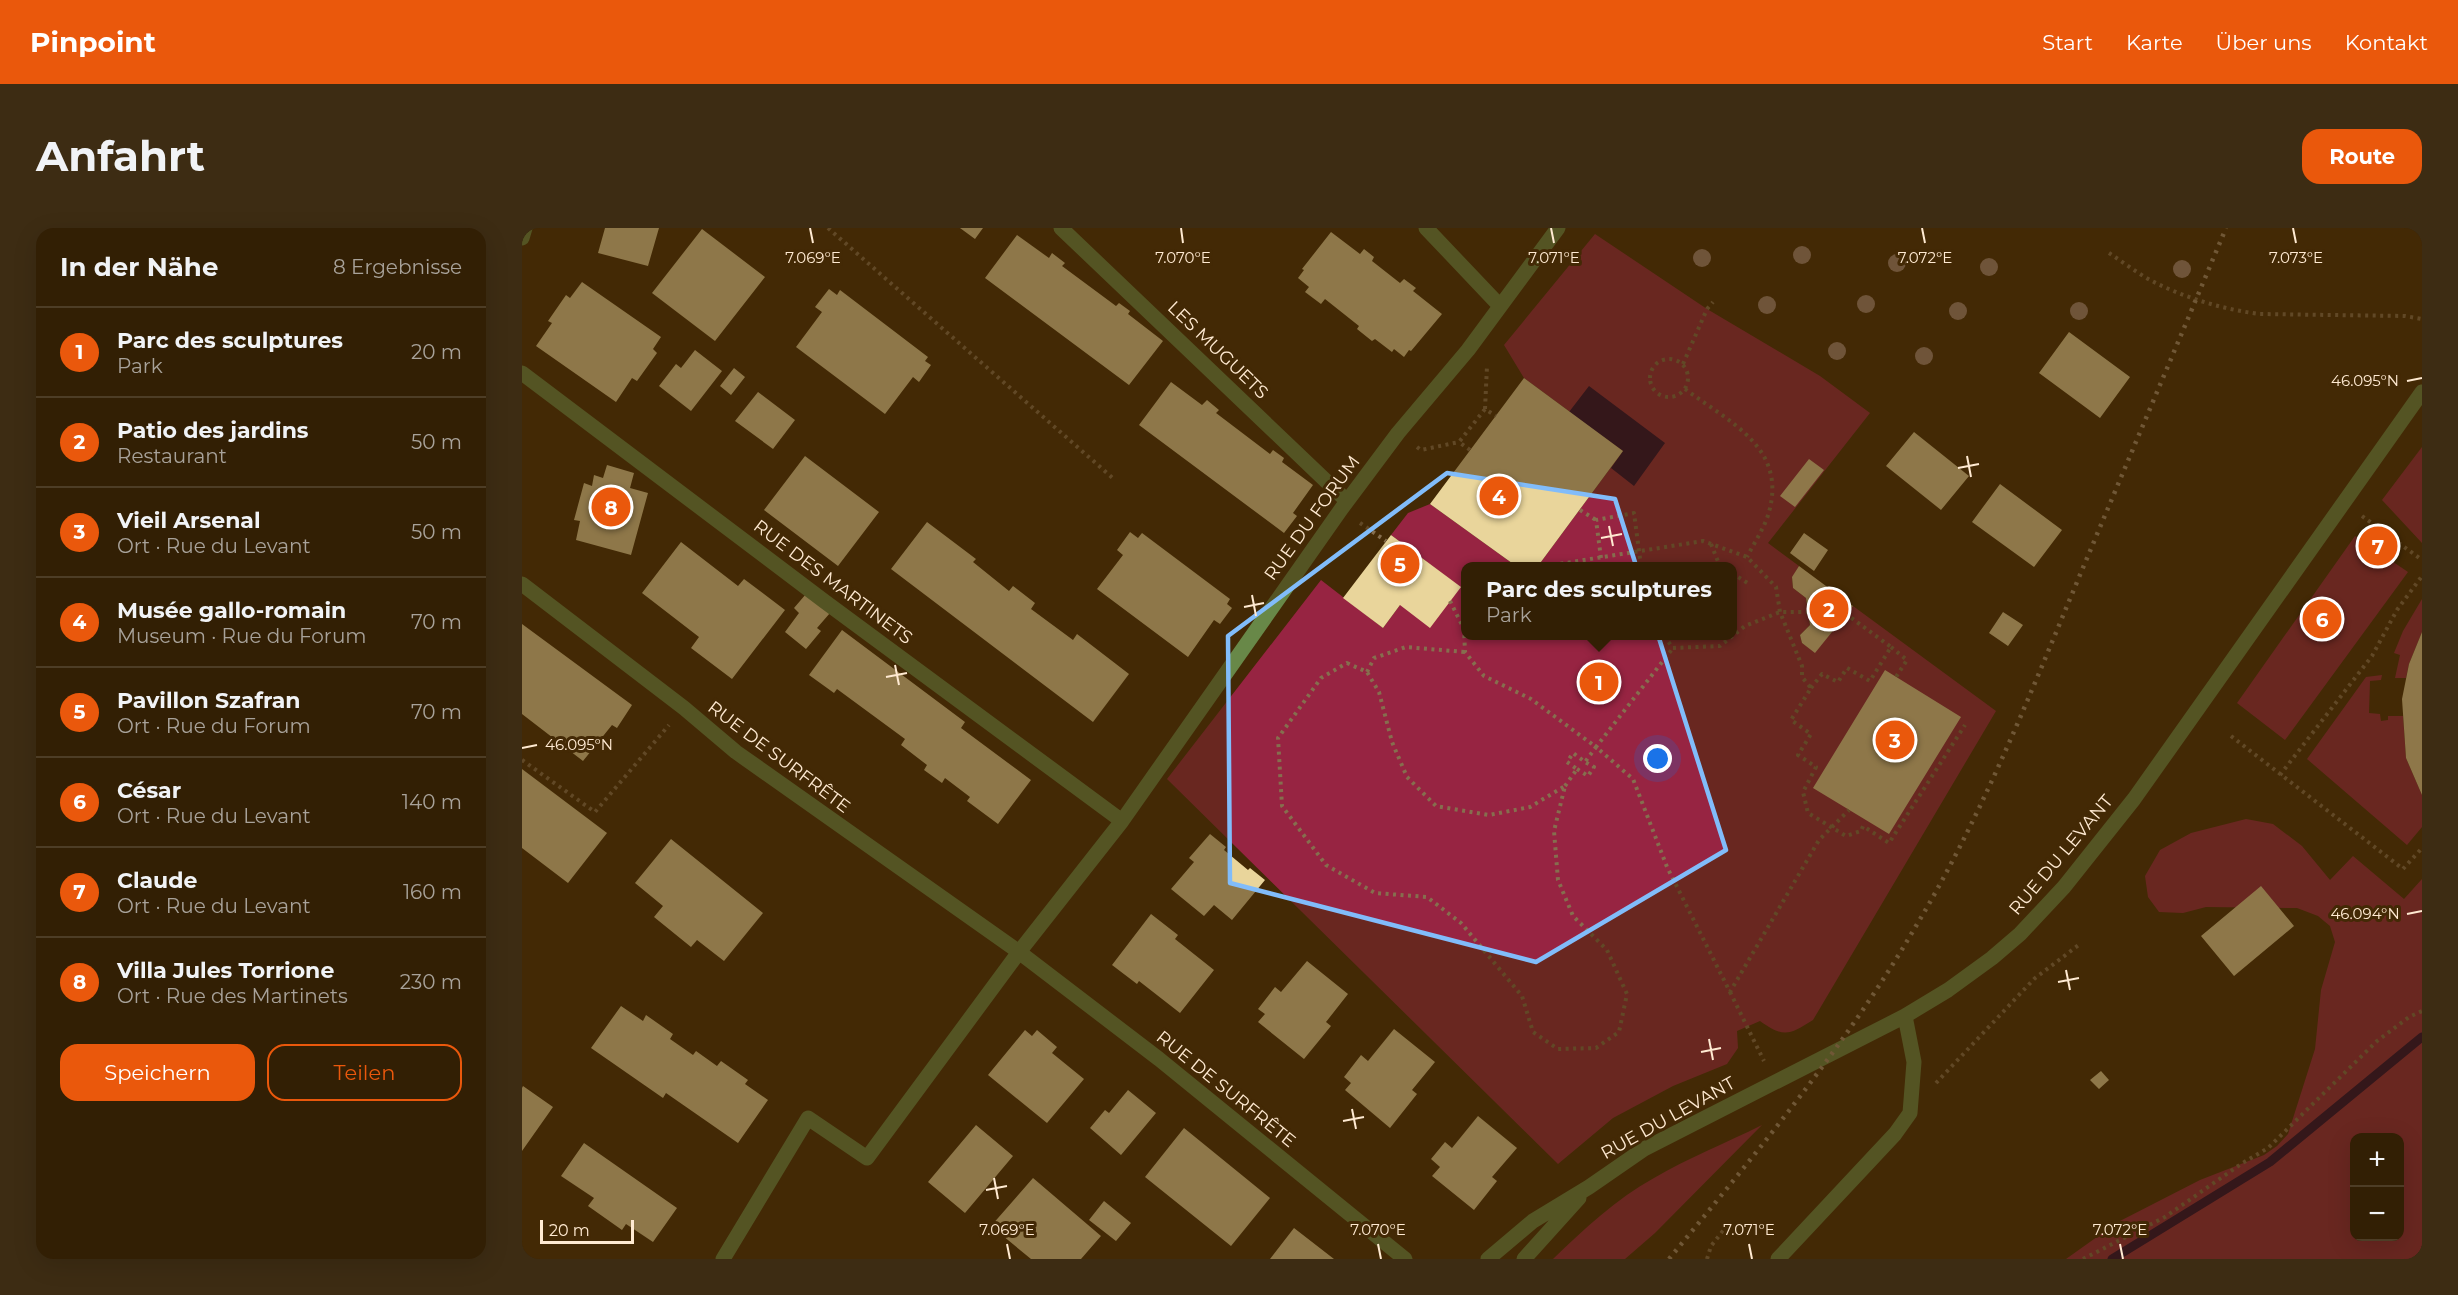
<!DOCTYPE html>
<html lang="de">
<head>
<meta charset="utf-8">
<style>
  :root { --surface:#321f04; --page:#3d2c13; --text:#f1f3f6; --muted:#a8a29a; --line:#4d3d26; --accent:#ea580c }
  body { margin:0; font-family:Montserrat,sans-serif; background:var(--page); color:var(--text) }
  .controls { position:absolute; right:18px; bottom:18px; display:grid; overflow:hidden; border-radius:12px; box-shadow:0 6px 24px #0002 }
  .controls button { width:54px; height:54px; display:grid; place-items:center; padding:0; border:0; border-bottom:2px solid var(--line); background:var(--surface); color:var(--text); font:30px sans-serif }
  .scale { position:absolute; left:18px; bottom:15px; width:94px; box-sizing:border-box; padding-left:6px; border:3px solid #ffead2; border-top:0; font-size:16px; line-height:21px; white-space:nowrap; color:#ffead2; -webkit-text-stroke:4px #432905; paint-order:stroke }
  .you { position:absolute; left:1136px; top:531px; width:21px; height:21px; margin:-15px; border:4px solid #fff; border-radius:50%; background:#1a73e8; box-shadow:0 0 0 9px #1a73e833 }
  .badge { display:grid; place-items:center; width:39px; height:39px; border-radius:50%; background:var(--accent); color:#fff; font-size:20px; font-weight:700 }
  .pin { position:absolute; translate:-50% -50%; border:3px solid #fff; box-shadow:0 2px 6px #0006 }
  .popup { position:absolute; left:939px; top:334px; width:276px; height:78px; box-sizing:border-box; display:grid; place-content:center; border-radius:12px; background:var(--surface); filter:drop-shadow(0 2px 4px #0005); font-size:20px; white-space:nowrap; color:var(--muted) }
  .popup b { font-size:22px; color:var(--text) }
  .popup::after { content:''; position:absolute; left:50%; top:100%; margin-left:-12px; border:12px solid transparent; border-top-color:var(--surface) }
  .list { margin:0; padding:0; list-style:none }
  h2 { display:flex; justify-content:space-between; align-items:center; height:78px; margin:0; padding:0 24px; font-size:26px }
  h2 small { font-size:20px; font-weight:400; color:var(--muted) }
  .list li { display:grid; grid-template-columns:39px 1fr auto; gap:18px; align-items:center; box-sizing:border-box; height:90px; padding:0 24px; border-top:2px solid var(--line) }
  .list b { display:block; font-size:22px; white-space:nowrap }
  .list p { margin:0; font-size:20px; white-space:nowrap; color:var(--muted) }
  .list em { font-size:20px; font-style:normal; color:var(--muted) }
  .actions { display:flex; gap:12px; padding:18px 24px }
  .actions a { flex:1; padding:14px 0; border:2px solid var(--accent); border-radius:18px; text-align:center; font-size:21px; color:var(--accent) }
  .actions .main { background:var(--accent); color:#fff }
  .map { position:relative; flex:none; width:1900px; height:1031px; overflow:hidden; border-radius:18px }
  header { display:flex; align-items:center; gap:36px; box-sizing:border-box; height:84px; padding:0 30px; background:var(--accent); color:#fff }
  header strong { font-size:28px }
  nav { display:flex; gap:33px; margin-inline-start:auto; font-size:21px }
  .intro { display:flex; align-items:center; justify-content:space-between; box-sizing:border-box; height:144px; padding:0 36px }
  h1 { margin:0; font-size:42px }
  .button { padding:15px 27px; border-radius:18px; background:var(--accent); color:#fff; font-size:21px; font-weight:700 }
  main { display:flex; gap:36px; padding:0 36px }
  aside { flex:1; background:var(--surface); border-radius:18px; box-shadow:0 6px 24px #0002 }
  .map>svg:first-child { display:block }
</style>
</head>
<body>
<header>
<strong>Pinpoint</strong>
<nav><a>Start</a><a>Karte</a><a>Über uns</a><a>Kontakt</a></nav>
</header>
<div class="intro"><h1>Anfahrt</h1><a class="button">Route</a></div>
<main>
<aside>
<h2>In der Nähe<small>8 Ergebnisse</small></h2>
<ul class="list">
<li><span class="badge">1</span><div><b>Parc des sculptures</b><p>Park</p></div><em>20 m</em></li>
<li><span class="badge">2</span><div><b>Patio des jardins</b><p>Restaurant</p></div><em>50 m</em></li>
<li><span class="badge">3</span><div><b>Vieil Arsenal</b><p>Ort · Rue du Levant</p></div><em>50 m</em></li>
<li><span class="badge">4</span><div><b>Musée gallo-romain</b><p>Museum · Rue du Forum</p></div><em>70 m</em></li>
<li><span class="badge">5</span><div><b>Pavillon Szafran</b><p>Ort · Rue du Forum</p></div><em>70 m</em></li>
<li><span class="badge">6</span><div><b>César</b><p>Ort · Rue du Levant</p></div><em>140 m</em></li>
<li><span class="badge">7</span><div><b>Claude</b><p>Ort · Rue du Levant</p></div><em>160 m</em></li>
<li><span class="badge">8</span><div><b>Villa Jules Torrione</b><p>Ort · Rue des Martinets</p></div><em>230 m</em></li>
</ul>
<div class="actions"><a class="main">Speichern</a><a>Teilen</a></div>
</aside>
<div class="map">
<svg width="1900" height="1031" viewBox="0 0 1900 1031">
  <rect width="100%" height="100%" fill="#432905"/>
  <!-- green -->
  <path fill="#972442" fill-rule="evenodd" d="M1073,6L1185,81L1298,148L1348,185L1246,315L1277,338L1270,350L1271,360L1284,370L1288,397L1278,407L1280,415L1293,424L1331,378L1474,483L1291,792C1267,807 1262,810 1238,793L1215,803L1216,820L1205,836L1151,858L1091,890L1036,936L645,551L799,352L861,400L878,377L938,359L869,307L886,285L908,276L994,338H944V408H1210V338H1016L1101,223L1002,150L982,117Z
    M1900,219V315L1860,272Z
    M1833,308L1886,344L1763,512L1715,475Z
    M1900,371V404L1887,436L1884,450H1873L1878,427L1872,425L1881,403Z
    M1860,447L1859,452L1848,453L1847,485L1858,486L1859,493L1866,492V488H1881L1884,530L1900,567V599L1885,617L1785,531L1844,449Z
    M1724,591L1751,596L1780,618L1808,652L1831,628L1882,671L1900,651V1031H1544L1596,994L1678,952L1742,927L1755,918L1766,906L1793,821L1799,762L1813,714L1808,698L1796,688L1775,680L1684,679L1661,685L1637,684L1626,669L1623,648L1638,622L1669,605ZM1832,910H1878V1008H1832Z
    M1240,897L1133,1005L1103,1031H1031C1062,1001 1094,971 1132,950C1166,930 1204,915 1240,897Z"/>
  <!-- water -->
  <path fill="#220133" d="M1067,158L1143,215L1112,258L1089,240L1101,223L1047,184Z"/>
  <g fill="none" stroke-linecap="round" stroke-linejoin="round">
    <!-- stream -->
    <path stroke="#220133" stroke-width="9" d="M1590,1031L1748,934L1900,809"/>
  </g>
  <!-- building -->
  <path fill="#e9d59b" d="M83,0H137L126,38L76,25Z
    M438,0H461L453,11Z
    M180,1L243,49L193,113L130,65Z
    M809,4L838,26L842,21L852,29L850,33L878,55L882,51L894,60L891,63L920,86L889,123L887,122L882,129L872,121L870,124L853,111L850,113L835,101L837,98L803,71L799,76L783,64L787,59L776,50L782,42L780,41Z
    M495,7L527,30L530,25L543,35L540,38L594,78L597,75L608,83L606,86L641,113L607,157L463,50Z
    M60,54L139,109L131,121L135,125L115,153L110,150L94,174L14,118L30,95L26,93L44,67L48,70Z
    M307,61L315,67L318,62L406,129L403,133L409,137L397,154L391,149L363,186L274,119L300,84L293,79Z
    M1547,104L1608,149L1578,190L1517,145Z
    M173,122L200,143L169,183L137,158L154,136L159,140Z
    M212,140L223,149L209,167L198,158Z
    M1002,150L1101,223L1016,338H994L908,276Z
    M649,154L680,177L685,172L697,182L694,185L748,226L751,222L762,230L760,234L791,257L771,285L775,288L762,305L617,197Z
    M236,164L273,192L251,221L213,193Z
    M1392,204L1447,248L1419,282L1364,238Z
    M283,228L357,284L316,338L242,282Z
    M1287,231L1302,242L1273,279L1258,268Z
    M85,237L112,245L108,260L126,265L109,327L54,312L58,293L52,292L62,255L70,258L72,247L81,250Z
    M1478,256L1540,302L1512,339L1450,294Z
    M405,294L454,331L451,334L487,363L491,358L513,375L509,381L551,412L555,406L607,446L571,494L369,341Z
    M608,304L616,310L620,305L708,371L705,376L710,380L698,396L692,392L666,429L575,361L601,327L595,322Z
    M1282,305L1306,322L1292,343L1268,325Z
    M869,307L939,359L908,400L878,377L861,400L821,370Z
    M159,314L216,358L222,351L263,382L210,451L169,420L177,409L120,365Z
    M1277,338L1331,378L1293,425L1280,415L1278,407L1288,397L1284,370L1271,360L1270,349Z
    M284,366L308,385L295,400L299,403L284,421L263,404L277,385L272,380Z
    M1481,384L1501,397L1486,418L1467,405Z
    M0,396L110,477L95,500L90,497L61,533L0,486Z
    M320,402L443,494L439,500L509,552L476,596L445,573L448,569L423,550L420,555L402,542L405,537L379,517L383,511L315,461L312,465L287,447Z
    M1900,404V567L1884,530L1880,471L1887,436Z
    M1363,442L1439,489L1367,606L1291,560Z
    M0,541L85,605L46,655L0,620Z
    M688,606L704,619L702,622L726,642L728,640L743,652L710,692L692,677L682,688L649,661L672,634L667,630Z
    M149,611L241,685L202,733L175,712L169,719L132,689L141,678L113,655Z
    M1739,658L1772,698L1712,748L1679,708Z
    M629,686L656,707L653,711L692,742L658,785L617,753L615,756L590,737Z
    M785,733L826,766L804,794L809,798L782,831L736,794L743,786L736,781L753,759L759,764Z
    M99,778L121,793L124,787L151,806L148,811L171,827L174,823L195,838L199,833L226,852L223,856L246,872L216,915L144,865L141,870L69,820Z
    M872,801L913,834L890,862L895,866L868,900L823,862L829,855L822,849L839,827L846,833Z
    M503,802L510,808L515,802L535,819L530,825L562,851L525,895L466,847Z
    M1579,843L1587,852L1577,861L1568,852Z
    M1,858L31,879L0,923V860Z
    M606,862L634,885L599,927L568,900L583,882L587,885Z
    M956,888L995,920L970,949L975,953L952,982L910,948L918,939L909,931L923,914L930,920Z
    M454,897L491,928L443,985L406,954Z
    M662,900L748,970L709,1018L623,949Z
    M62,915L155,980L131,1014L104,996L100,1002L66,978L72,970L39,948Z
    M511,950L579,1008L559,1031H509L469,998Z
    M582,973L609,995L594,1013L567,992Z
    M772,1000L812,1031H748Z"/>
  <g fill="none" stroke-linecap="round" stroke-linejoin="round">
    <!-- path -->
    <path stroke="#866e4e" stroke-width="4" stroke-dasharray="3 4.5" stroke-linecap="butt" d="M306,0L593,252
      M1587,25C1601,34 1615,45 1630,53C1663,70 1700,81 1737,86L1883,88L1900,91
      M1128 150a19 19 0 1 1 38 0a19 19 0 1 1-38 0Z
      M1161,136L1185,81L1191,74
      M1163,161C1207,194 1265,219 1247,284C1243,299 1232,315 1225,329
      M963,181L965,138
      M895,219L899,222L937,214
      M948,222L937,214L963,181L974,188
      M1058,282L1074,292
      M1840,288L1900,332
      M838,295L864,313
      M1189,316L1197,336L1201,338
      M1079,330L1074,292L1112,285L1119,338
      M1031,337L1181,313L1225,329L1254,359L1258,384L1280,438V449L1289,460L1269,492L1289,506L1276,527L1294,539L1281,564L1286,585L1324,608L1339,603L1341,598L1367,615L1443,497
      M1210,345L1227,356
      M928,373L942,401L943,424L962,448L1009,471L1074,519L1151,420
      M1142,408L1151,420L1198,418L1223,398L1258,384H1286
      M1369,419L1385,432L1374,449
      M825,435L845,444L857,464L870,514L885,549L914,578L967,587L1008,579L1043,558L1032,603L1036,652L1051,688L1085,722L1105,766L1097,804L1074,820L1036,821L1011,804L1000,768L939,695L905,669L853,665L804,637L760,578L756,510L799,450Z
      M845,444L852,430L884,419L943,424
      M1289,460L1300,446L1316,454L1325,440L1348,453L1369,419L1324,386
      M1709,508L1881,641L1900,620
      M0,532L73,584L147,497
      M1055,541L1066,548L1072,539L1063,534
      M1758,547L1850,428L1875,382L1900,348
      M1043,558L1055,541L1045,534L1051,525L1063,534L1074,519L1111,551L1145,639L1208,764L1297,612L1327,582
      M1208,764L1242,833
      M1414,855L1512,751L1558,716
      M1185,1031L1189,1018L1204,999
      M1561,1031L1643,989L1719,936L1746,920L1855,813L1887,789L1900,783"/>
    <!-- minor -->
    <path stroke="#688848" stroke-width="15" d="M539,0L825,273
      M904,0L978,78
      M0,10L3,0
      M0,145L302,373L600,593
      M0,356L162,480L214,524L497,724L637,831L883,1031
      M201,1031L286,890L345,930L497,724L600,593L820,280L876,205L946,122L1036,0
      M966,1031L1011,993L1067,959L1122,921L1383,788L1426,762L1470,730L1498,706L1542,659L1612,571L1900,164
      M1002,1031L1057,970
      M1256,1031L1373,906L1388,885L1392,834L1383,788"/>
    <!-- rail -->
    <path stroke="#a68f71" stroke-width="4.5" stroke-dasharray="3 6" stroke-linecap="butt" d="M1147,1031C1235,924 1324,818 1394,698C1457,593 1503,479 1550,366C1601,244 1653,122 1704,0"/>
  </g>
  <!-- trees -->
  <g fill="#a58779">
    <circle cx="1280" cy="27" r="9"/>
    <circle cx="1180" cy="30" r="9"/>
    <circle cx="1375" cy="35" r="9"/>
    <circle cx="1467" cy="39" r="9"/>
    <circle cx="1660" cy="41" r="9"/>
    <circle cx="1344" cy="76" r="9"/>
    <circle cx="1245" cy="77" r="9"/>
    <circle cx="1436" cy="83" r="9"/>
    <circle cx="1557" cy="83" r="9"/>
    <circle cx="1315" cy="123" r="9"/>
    <circle cx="1402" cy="128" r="9"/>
  </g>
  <!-- marked area -->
  <path d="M0 0H1900V1031H0ZM925,245L1093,271L1204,622L1014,734L708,655L706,408Z" fill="#432905" fill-opacity=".55" fill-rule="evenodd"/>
  <path fill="none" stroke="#81bcfa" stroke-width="4.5" stroke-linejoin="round" d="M925,245L1093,271L1204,622L1014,734L708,655L706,408Z"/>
  <!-- ticks -->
  <path fill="none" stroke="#ffead2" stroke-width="2" d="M288,0L291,15M659,0L661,15M1029,0L1032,15M1400,0L1403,15M1771,0L1774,15M1885,153L1900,150M1445,228L1449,249M1436,240L1457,236M1087,298L1091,318M1079,310L1100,306M730,367L734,388M722,379L742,375M373,437L377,457M364,449L385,445M0,520L15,517M1885,686L1900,683M1544,742L1548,762M1536,754L1557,750M1187,811L1191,832M1179,824L1199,820M830,881L834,901M821,893L842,889M472,950L476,971M464,962L485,958M485,1016L488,1031M856,1016L859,1031M1227,1016L1230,1031M1598,1016L1601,1031"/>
  <g text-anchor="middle" stroke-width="6" stroke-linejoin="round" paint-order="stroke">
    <!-- street labels -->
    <g font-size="18" fill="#ffead2" stroke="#432905">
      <text transform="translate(696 122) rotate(44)" y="6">LES MUGUETS</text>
      <text transform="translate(790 290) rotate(-54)" y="6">RUE DU FORUM</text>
      <text transform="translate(311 354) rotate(37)" y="6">RUE DES MARTINETS</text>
      <text transform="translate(257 529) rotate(37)" y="6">RUE DE SURFRÊTE</text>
      <text transform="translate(1539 627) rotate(-50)" y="6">RUE DU LEVANT</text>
      <text transform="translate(704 861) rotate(39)" y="6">RUE DE SURFRÊTE</text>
      <text transform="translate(1146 890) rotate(-29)" y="6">RUE DU LEVANT</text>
    </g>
  </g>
  <g font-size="15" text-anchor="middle" fill="#ffead2" stroke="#432905" stroke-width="6" stroke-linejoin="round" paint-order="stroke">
    <text x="291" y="35">7.069°E</text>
    <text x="661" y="35">7.070°E</text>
    <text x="1032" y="35">7.071°E</text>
    <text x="1403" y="35">7.072°E</text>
    <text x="1774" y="35">7.073°E</text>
    <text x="1843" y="158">46.095°N</text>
    <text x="57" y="522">46.095°N</text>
    <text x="1843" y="691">46.094°N</text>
    <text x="485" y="1007">7.069°E</text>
    <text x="856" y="1007">7.070°E</text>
    <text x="1227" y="1007">7.071°E</text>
    <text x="1598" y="1007">7.072°E</text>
  </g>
</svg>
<div class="controls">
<button>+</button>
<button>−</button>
</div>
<div class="scale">20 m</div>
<div class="you"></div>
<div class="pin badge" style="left:1077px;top:454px">1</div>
<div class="popup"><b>Parc des sculptures</b>Park</div>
<div class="pin badge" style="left:1307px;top:381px">2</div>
<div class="pin badge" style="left:1373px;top:512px">3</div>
<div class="pin badge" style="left:977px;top:268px">4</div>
<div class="pin badge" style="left:878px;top:336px">5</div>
<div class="pin badge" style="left:1800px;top:391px">6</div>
<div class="pin badge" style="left:1856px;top:318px">7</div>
<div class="pin badge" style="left:89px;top:279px">8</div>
</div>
</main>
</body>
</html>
